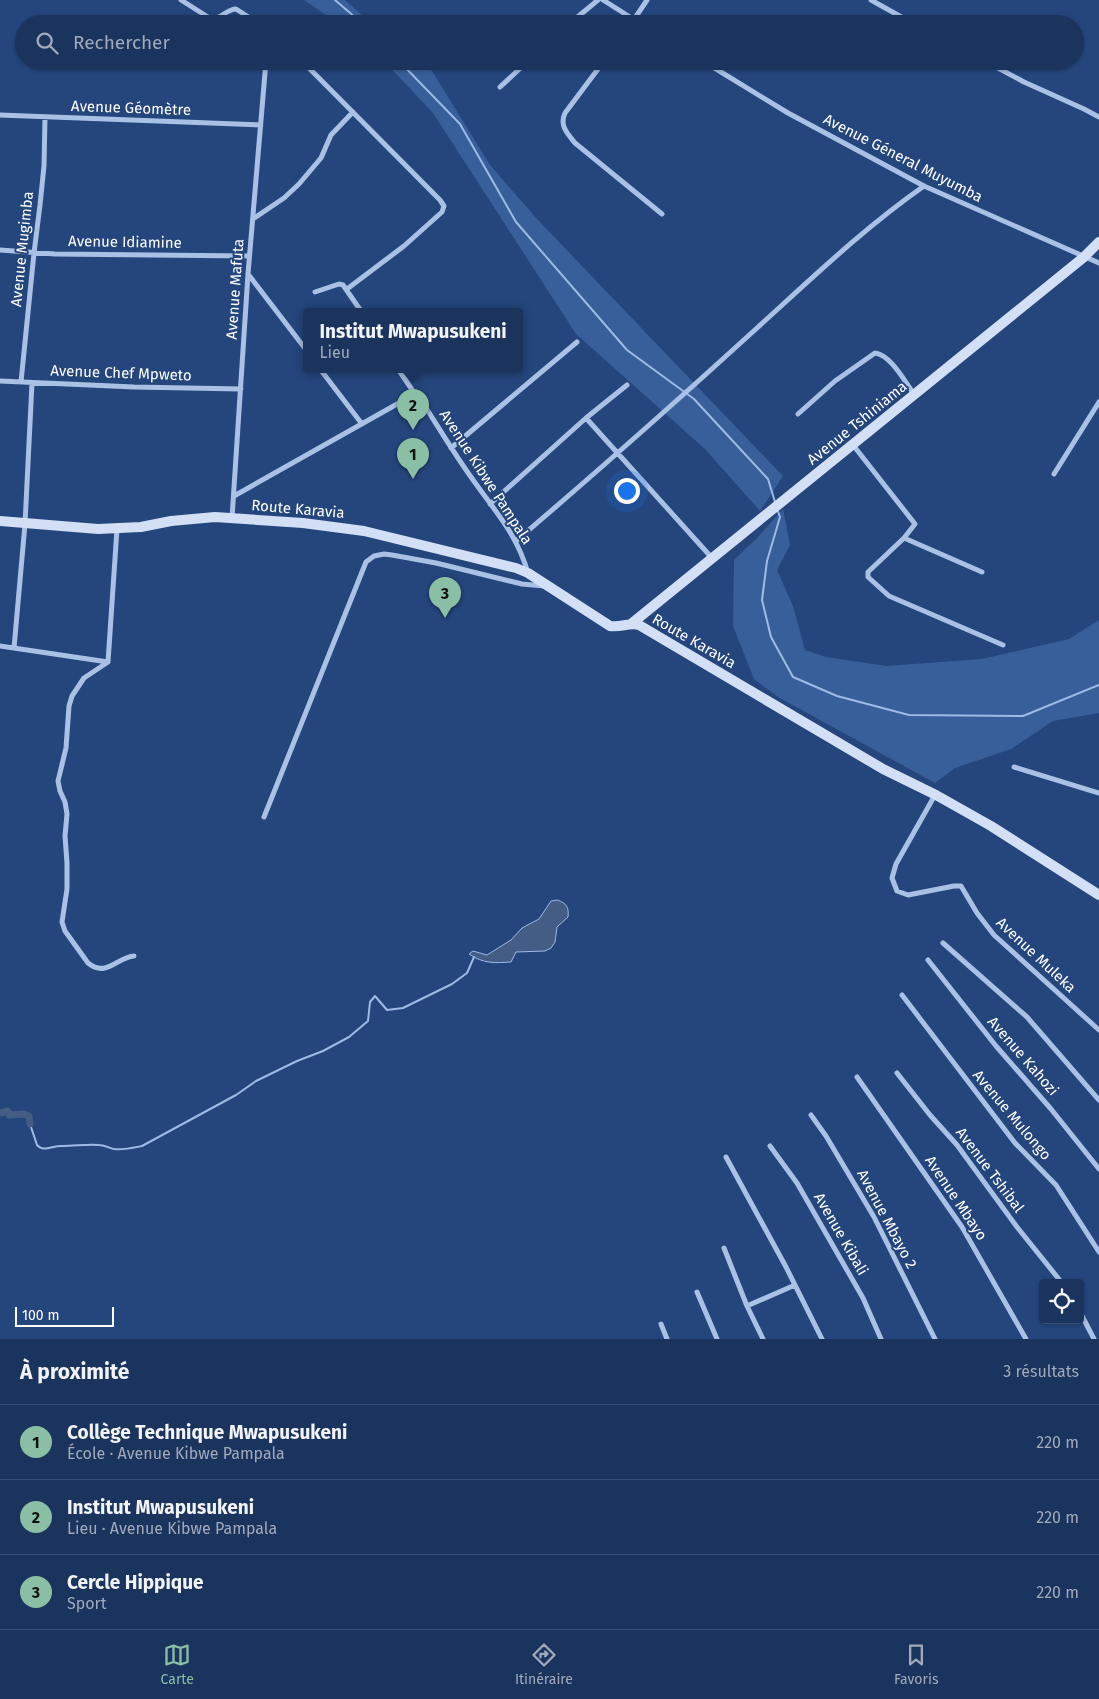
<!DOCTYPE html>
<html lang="fr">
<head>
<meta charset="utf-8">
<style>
  :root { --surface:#1b345e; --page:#283f67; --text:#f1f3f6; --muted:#a0aabc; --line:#394f73; --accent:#8abfa5 }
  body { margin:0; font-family:"Fira Sans",sans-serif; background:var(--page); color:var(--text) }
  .controls { position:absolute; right:15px; bottom:15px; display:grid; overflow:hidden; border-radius:5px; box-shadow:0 1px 4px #0004 }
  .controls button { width:45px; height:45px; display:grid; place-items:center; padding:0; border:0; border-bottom:1px solid var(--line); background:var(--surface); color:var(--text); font:25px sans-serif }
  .scale { position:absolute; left:15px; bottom:12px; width:99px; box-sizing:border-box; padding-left:5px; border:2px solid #fff; border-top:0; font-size:14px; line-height:18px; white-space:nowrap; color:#fff; -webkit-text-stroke:4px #24467d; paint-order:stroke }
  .you { position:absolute; left:626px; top:490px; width:18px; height:18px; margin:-12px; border:4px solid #fff; border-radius:50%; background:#1a73e8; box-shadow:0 0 0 8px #1a73e833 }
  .badge { display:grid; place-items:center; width:32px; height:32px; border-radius:50%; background:var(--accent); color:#111; font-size:16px; font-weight:700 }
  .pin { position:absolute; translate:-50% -41px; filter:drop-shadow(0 1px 2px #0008) }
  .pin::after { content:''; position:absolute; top:26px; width:18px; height:15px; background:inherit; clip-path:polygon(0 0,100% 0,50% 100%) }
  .popup { position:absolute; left:303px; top:308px; width:220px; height:65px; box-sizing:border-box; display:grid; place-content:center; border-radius:5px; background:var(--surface); filter:drop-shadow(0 1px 4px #0005); font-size:16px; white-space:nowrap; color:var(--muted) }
  .popup b { font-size:19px; color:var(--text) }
  .popup::after { content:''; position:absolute; left:50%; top:100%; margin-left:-10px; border:10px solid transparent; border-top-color:var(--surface) }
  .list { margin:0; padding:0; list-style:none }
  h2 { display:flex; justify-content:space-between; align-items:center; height:65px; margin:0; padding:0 20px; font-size:21px }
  h2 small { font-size:16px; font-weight:400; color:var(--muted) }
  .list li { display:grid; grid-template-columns:32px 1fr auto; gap:15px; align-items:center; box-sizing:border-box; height:75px; padding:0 20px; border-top:1px solid var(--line) }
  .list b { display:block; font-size:19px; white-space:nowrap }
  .list p { margin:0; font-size:16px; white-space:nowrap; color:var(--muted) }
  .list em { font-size:16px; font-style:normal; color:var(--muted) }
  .icon { flex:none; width:28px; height:28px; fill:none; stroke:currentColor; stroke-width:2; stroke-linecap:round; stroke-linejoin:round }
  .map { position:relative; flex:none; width:1099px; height:1339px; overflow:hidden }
  .search { position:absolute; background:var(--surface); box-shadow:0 1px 4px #0004; left:15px; right:15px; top:15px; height:55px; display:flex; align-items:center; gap:12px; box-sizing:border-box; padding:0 18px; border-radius:28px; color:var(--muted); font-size:19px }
  .sheet { height:290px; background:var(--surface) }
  nav { display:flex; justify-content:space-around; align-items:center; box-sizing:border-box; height:70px; border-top:1px solid var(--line); background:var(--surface); font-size:14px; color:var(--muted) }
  nav a { display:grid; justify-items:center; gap:2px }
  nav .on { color:var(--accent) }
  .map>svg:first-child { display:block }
</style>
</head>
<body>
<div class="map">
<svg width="1099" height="1339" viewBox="0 0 1099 1339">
  <rect width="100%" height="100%" fill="#24467d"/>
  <!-- green -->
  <path fill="#385f9a" d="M304,0H345L372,24H339Z
    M384,61H419L432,71L490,165L538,220L783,476L760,511L705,449L576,334L433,113Z
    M783,509L790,545L777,570L793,606L805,650L826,657L886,666L982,659L1069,639L1099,620V713L1053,721L1011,749L955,768L935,783L778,697L754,679L733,626L734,560L757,538Z"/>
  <!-- water -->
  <path fill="#445d85" stroke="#9dbbe6" d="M557,900C567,903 569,908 568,917L557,927L555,942L551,948L545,951L516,952L511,962C494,963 484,964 469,954L473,951L487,955L511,940L522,928L539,919L551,901Z"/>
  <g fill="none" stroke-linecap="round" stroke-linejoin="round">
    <!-- stream -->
    <path stroke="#9dbbe6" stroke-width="2" d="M335,0L363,24
      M399,61L460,124L516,222L627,350L694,399L768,479L775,502
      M777,509L780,517L767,561L762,600L771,637L793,677L837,696L909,715L1023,716L1099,685
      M30,1124L37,1145C44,1153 53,1145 63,1146C75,1146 87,1144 99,1145C104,1145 109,1148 114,1149C124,1150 132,1148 142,1146L236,1095L256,1081L297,1061L323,1051L349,1037L368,1021L370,1002L375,996L387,1010L403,1008L452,984L467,973L474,957"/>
    <!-- canal -->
    <path stroke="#445d85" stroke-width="7" d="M0,1113L8,1111L9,1115L23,1114L29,1116L30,1124"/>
    <!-- street -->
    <path stroke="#a9c1e5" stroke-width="5" d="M181,0L211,19C221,20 226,9 236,9L259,24
      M603,0L641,24
      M871,0L914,24
      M569,24L598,0
      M631,24L647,0
      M302,61L440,200L444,206L442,212L404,246L347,289
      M604,61L565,113C559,126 568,134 575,143L662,214
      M703,61L788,113L924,186L1099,263
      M985,61L1024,82L1084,109L1099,117
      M500,87L528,61
      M0,115L261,125
      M253,219L284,198L299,184L321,158L331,135L353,112
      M0,250L55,254L249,256
      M248,274L307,351
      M315,292L339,284L343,285L361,311
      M320,369L362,424
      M398,369L417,397
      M0,381L134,387L241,389
      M21,382L34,253L40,205L44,166L45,118
      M798,414L835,381L875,353C891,355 905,382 914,394
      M586,418L712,558
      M853,445L915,524L904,538L868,572V577L889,596L1003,645
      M451,448L577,342
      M1054,474L1099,402
      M234,496L406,399L417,397L421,400C439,428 456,457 476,484C498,515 517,535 528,573
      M490,504L586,418L627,385
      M232,518L248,274L266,61
      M117,529L108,662L84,678L72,696L69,706L66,748L58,781L60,791L65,802L67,814L65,836L67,863V889L62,922L65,931L88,963C107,978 117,957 134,956
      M904,538L982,572
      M516,541C598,471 678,400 757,328C811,279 864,228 924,186
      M0,646L108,662
      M14,648L25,524L32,383
      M1014,767L1099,793
      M935,795L896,864L892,878L897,891L908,895L954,886H961L977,913L994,935L1099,1030
      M264,817L366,562L374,556L384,554L392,555L436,563L522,584L544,586
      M943,943L1027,1017L1099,1100
      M928,960L996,1046L1051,1109L1099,1169
      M902,995L1015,1143L1056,1185L1099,1252
      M897,1073L930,1115L957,1145L1017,1227L1062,1283
      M857,1077L962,1227L1026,1339
      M811,1115L826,1136L874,1217L935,1339
      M770,1146L797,1183L863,1298L881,1339
      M726,1157L786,1267L822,1339
      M724,1248L747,1306L763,1339
      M697,1292L717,1339
      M747,1306L795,1285
      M1080,1312L1094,1339
      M661,1324L667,1339"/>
    <!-- secondary -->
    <path stroke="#d2dff5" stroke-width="10" d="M0,521L98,529L141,527L171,521L215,517L303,523L364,531L516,568L528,573L610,626C620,628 630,622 639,625L883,769L936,795L991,826L1099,895
      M631,624L1084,257L1099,242"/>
  </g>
  <g text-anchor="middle" stroke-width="4" stroke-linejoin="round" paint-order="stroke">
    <!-- street labels -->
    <g font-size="15" fill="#fff" stroke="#24467d">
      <text transform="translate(131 108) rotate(2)" y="5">Avenue Géomètre</text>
      <text transform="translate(903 158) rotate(27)" y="5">Avenue Géneral Muyumba</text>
      <text transform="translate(125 242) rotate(1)" y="5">Avenue Idiamine</text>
      <text transform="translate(22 249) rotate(-84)" y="5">Avenue Mugimba</text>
      <text transform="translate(235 289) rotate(-86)" y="5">Avenue Mafuta</text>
      <text transform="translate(121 373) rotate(2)" y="5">Avenue Chef Mpweto</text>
      <text transform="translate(857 423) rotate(-39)" y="5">Avenue Tshiniama</text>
      <text transform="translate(486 477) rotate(57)" y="5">Avenue Kibwe Pampala</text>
      <text transform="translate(298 509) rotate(5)" y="5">Route Karavia</text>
      <text transform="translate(694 641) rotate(30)" y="5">Route Karavia</text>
      <text transform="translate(1036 955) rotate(43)" y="5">Avenue Muleka</text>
      <text transform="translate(1023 1056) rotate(49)" y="5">Avenue Kahozi</text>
      <text transform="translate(1012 1115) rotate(50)" y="5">Avenue Mulongo</text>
      <text transform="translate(990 1170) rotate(53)" y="5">Avenue Tshibal</text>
      <text transform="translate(956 1198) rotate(56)" y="5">Avenue Mbayo</text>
      <text transform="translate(887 1219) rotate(62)" y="5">Avenue Mbayo 2</text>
      <text transform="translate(841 1234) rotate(60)" y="5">Avenue Kibali</text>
    </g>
  </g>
</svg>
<div class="controls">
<button><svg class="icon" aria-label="locate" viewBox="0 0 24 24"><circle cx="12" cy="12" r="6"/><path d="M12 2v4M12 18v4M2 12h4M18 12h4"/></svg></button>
</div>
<div class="scale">100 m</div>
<div class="you"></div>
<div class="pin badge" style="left:413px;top:479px">1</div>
<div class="pin badge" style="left:413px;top:430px">2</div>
<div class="popup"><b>Institut Mwapusukeni</b>Lieu</div>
<div class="pin badge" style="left:445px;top:618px">3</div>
<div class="search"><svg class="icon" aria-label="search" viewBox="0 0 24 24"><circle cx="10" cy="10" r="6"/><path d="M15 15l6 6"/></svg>Rechercher</div>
</div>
<section class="sheet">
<h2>À proximité<small>3 résultats</small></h2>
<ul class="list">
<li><span class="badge">1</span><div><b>Collège Technique Mwapusukeni</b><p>École · Avenue Kibwe Pampala</p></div><em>220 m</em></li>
<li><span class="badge">2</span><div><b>Institut Mwapusukeni</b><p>Lieu · Avenue Kibwe Pampala</p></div><em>220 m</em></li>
<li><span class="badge">3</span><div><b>Cercle Hippique</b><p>Sport</p></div><em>220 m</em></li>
</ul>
</section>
<nav>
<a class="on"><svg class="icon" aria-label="map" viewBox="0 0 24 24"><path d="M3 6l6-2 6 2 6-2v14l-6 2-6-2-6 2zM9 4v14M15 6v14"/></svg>Carte</a>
<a><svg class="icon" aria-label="directions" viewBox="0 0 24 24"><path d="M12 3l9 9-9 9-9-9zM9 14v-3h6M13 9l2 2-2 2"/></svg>Itinéraire</a>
<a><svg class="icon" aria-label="saved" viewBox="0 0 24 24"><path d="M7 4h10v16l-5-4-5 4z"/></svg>Favoris</a>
</nav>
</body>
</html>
